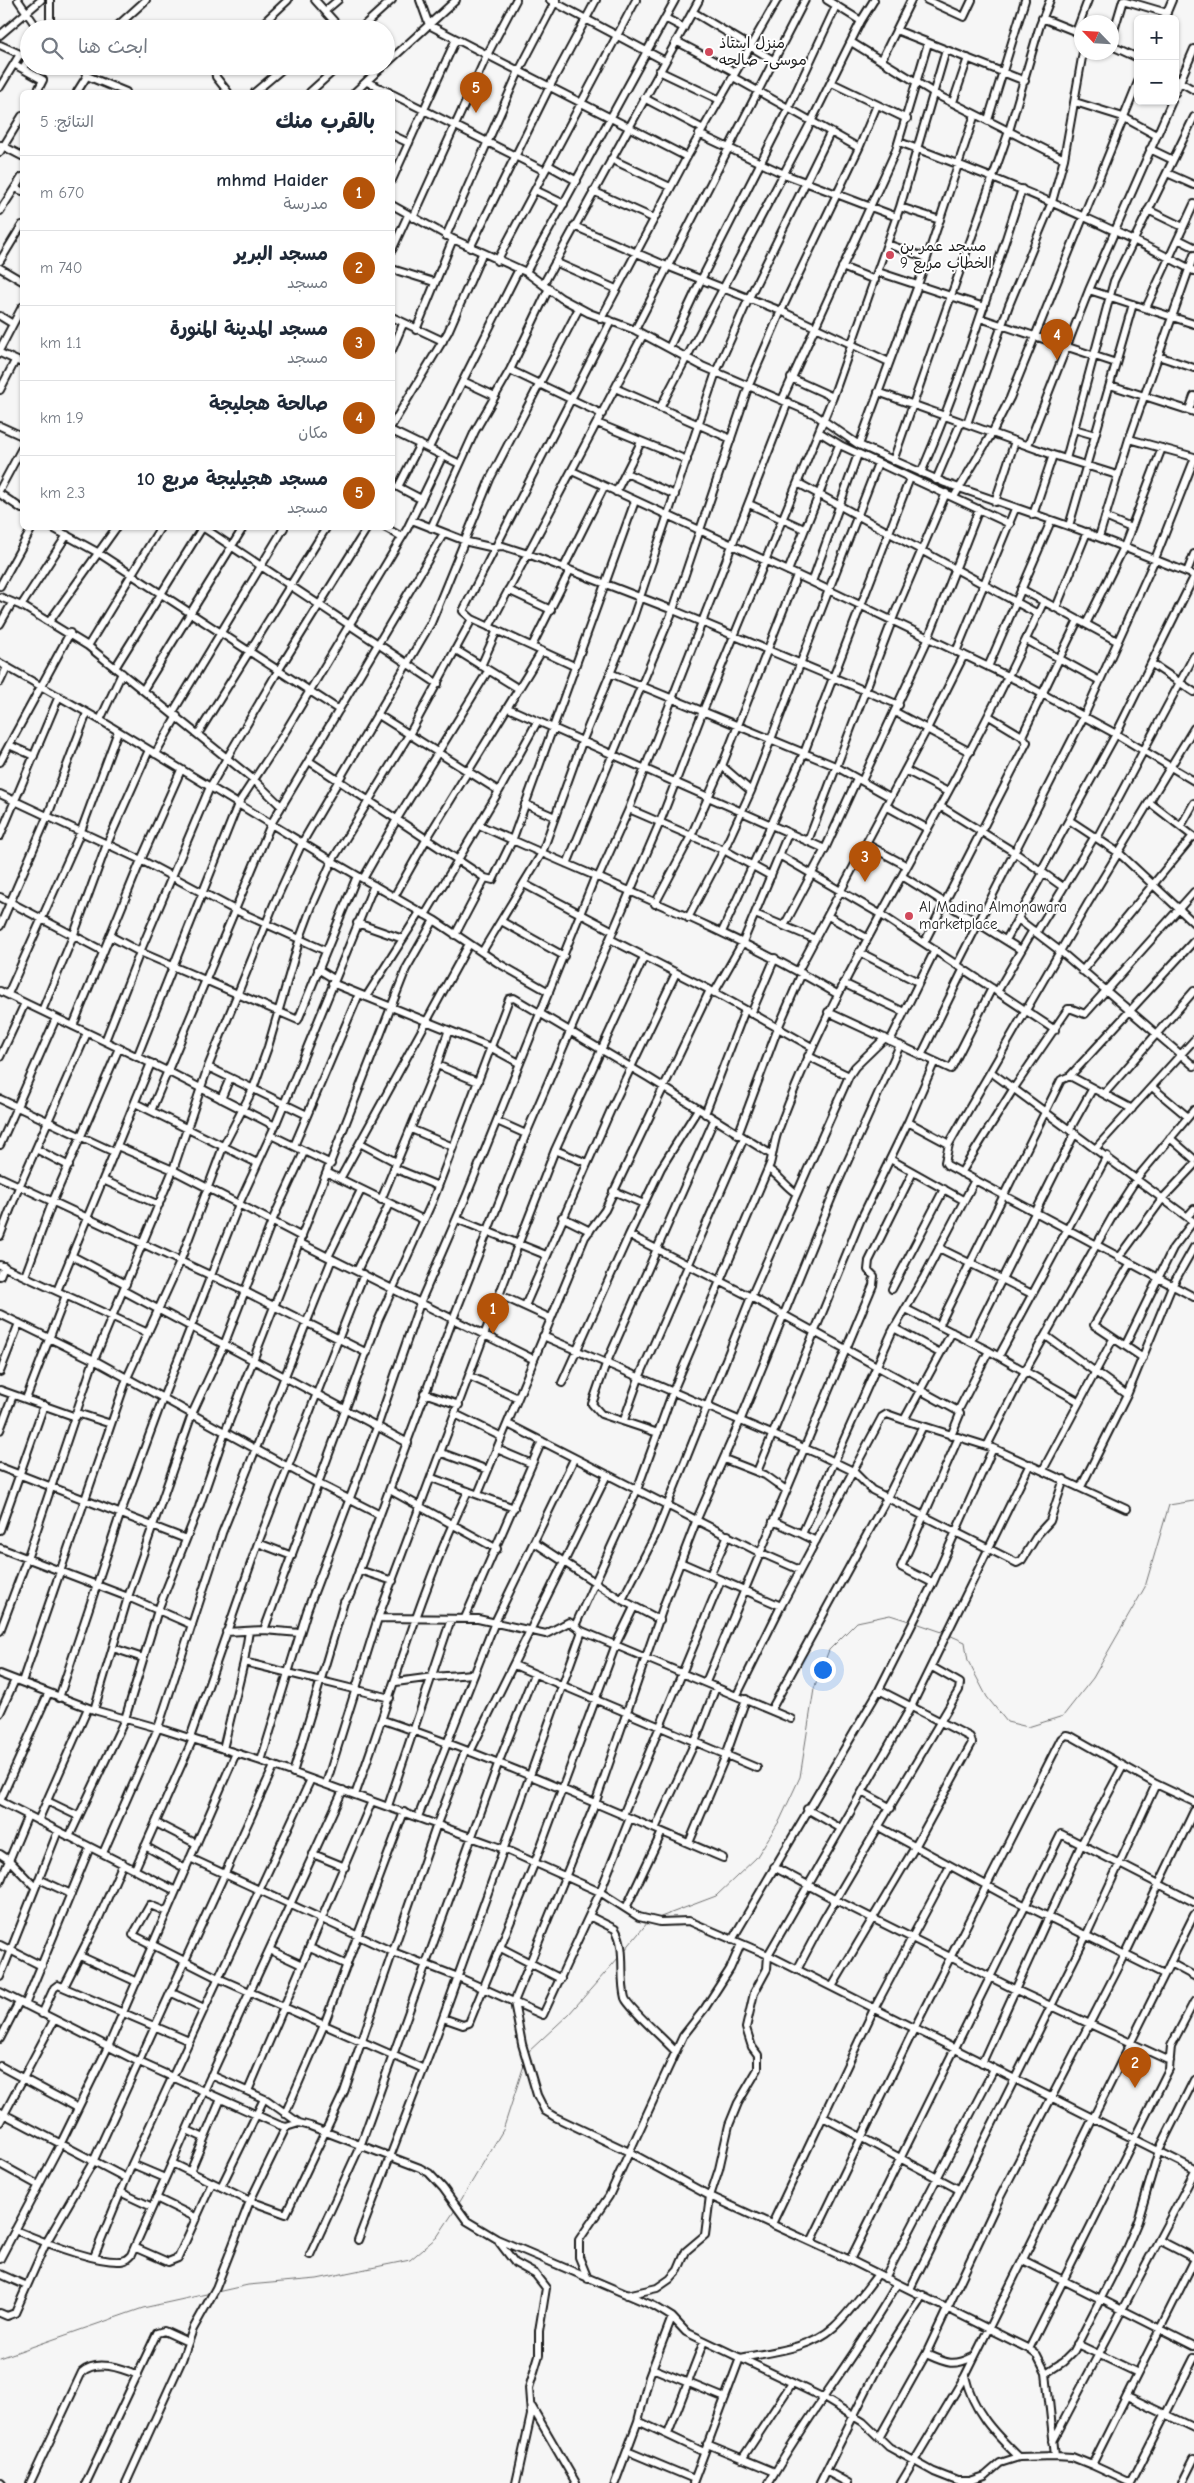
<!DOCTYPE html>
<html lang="ar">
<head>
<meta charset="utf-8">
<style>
  :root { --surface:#fff; --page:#f6f6f7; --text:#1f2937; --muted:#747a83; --line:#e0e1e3; --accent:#b45309 }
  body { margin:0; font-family:"Comic Neue","Playpen Sans Arabic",sans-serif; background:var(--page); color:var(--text); direction:rtl }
  .controls { position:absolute; right:15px; top:15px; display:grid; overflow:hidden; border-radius:8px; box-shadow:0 1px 4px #0004 }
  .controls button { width:45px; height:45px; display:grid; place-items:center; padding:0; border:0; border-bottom:1px solid var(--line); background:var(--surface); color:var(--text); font:25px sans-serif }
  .compass { position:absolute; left:1074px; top:15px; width:45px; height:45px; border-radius:50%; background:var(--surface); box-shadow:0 1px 4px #0004; rotate:295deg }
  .you { position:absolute; left:822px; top:1669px; width:18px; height:18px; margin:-12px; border:4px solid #fff; border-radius:50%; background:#1a73e8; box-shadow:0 0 0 8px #1a73e833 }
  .badge { display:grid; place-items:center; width:32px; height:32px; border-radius:50%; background:var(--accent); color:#fff; font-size:16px; font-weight:700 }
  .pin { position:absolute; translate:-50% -41px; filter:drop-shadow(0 1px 2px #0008) }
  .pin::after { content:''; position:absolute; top:26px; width:18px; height:15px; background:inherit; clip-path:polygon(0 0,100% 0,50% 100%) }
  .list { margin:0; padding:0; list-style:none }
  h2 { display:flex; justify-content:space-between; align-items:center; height:65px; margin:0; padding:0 20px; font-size:21px }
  h2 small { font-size:16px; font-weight:400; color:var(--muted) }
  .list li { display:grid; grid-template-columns:32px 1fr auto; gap:15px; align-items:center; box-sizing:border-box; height:75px; padding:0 20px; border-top:1px solid var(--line) }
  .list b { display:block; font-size:19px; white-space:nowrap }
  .list p { margin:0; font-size:16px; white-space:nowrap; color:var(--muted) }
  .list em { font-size:16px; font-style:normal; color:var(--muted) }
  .icon { flex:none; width:28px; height:28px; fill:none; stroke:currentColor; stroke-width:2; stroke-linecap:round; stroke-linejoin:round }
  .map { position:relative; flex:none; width:1194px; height:2483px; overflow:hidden; direction:ltr }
  .search { position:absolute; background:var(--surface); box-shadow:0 1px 4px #0004; left:20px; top:20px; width:375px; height:55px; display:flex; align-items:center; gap:12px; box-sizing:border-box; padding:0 18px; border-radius:28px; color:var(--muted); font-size:19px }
  .panel { position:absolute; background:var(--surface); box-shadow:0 1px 4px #0004; left:20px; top:90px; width:375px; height:440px; border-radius:8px; direction:rtl }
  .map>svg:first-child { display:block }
</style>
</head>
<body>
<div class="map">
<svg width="1194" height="2483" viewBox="0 0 1194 2483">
  <rect width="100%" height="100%" fill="#f6f6f6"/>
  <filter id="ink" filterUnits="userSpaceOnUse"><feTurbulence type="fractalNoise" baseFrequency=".02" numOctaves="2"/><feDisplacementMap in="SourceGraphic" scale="10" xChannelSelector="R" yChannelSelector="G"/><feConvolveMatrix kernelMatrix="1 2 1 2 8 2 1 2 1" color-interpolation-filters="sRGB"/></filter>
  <g filter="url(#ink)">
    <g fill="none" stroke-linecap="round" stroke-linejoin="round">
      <!-- stream -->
      <path stroke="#727272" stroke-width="1" d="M916,1623L945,1633
        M949,1635L965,1642L968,1661L987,1697L1007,1722L1028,1727L1063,1716L1093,1678L1145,1587L1169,1505L1194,1501
        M658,1918L716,1896L756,1858L780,1820L800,1777L814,1689L829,1650L857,1622L890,1615L909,1621
        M625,1950L648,1922
        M527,2053L569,2014L619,1957
        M458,2205L503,2130L525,2062
        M217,2292L248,2285L317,2279L410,2260L437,2237L455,2210
        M0,2358L143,2308L211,2293"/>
      <!-- minor casing -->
      <g stroke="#1c1c1c" stroke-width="10">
        <path id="minor" d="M18,0L38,29
          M315,0L341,29
          M420,0L429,25L687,157
          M550,0L665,61
          M927,0L964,17L972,0
          M1123,0L1167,13
          M325,11L338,0
          M693,12L773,60
          M665,18L684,28
          M1042,18L1082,34
          M1164,19L1172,0
          M861,21L874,0
          M50,29V0
          M114,29L146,0
          M257,29L288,0
          M360,29L392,0
          M896,30L1025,81
          M1076,32L1088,0
          M0,35L41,0
          M1112,37L1123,0
          M676,41L735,72
          M851,42L939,96L1064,159
          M0,45L29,58L23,68
          M1112,46L1138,58
          M882,59L911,0
          M14,64L43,80L37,92
          M386,64L456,0
          M82,66L87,76L126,92
          M217,66L215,69L216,77L228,92
          M659,71L720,100
          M1175,79L1194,90
          M367,82L389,92
          M832,83L907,119
          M0,87L20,54
          M77,92L87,76
          M255,92L286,66
          M310,92L339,66
          M355,92L383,66
          M1175,93L1194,49
          M392,94L545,171
          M644,98L703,129
          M953,102L968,58
          M1075,102L1123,117L1156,135
          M988,120L1025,0
          M699,134L784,174L897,217
          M392,135L409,143
          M899,142C1000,179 1099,220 1194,271
          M1,145L22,156
          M859,148L877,105
          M1150,149L1173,160
          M0,152L22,116
          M611,159L670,187
          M548,165L577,181
          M1167,173L1194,185
          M392,180L456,39
          M15,188L22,191
          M535,190L564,204
          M593,191L653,218
          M392,205L453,239L526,272L561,298L589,313L635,330L702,366L814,414L859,445L945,483L1080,530L1194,575
          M900,207L940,220
          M1148,210L1183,227
          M0,211L22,177
          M413,218L487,55L516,0
          M574,226L667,266L781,311L889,362
          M446,236L519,71L556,0
          M1178,239L1194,247
          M887,244L927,258
          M470,248L550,86L596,0
          M392,250L408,215
          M0,261L22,225
          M497,261L636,0
          M555,262L616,289
          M842,267L875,280
          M0,268L22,281
          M392,269L434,282
          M526,272L675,0
          M878,272L984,307
          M544,283L699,0
          M1089,290L1194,324
          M1146,308L1194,204
          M0,316L13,324
          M392,317L443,341
          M980,318L1116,363
          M601,319L687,157L777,0
          M416,330L453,239
          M635,330L805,0
          M669,348L701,280L788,109L836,6
          M0,349L22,307
          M392,350L403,324
          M0,353L22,363
          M1158,356L1194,368
          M510,370L602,414
          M791,378L833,397
          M463,381L495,396
          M1110,385L1194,412
          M615,388L731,439
          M0,390L15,361
          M878,392L1053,455L1117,475
          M782,400L896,150L928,43
          M660,408L811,122L861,21L827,0
          M1189,410L1194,396
          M597,423L687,460
          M967,424L1009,305L1052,202L1064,159L1083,52
          M392,425L448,332L482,254
          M0,426L22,436
          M1074,429L1095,435
          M392,431L460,464
          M819,432L842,446L1010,524
          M1129,439L1194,457
          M420,444L398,487L421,499
          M859,445L918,285L975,114
          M1028,445L1089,290L1172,101
          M429,448L519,269
          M1066,459L1114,281L1194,117
          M893,461L1009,131L1040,25L1050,0
          M572,471L812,582L1026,685L1116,734L1194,781
          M626,473L675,495
          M921,473C961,381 991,285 1022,189
          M936,480L961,422
          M798,483L1038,614
          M0,489L22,448
          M616,492L641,442
          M0,494L22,509
          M954,497L992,433L1010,398L1138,82
          M995,502L1015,441
          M749,504L804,529
          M1033,515L1053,455
          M1105,517L1131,528
          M412,520L468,542L490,547L503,546L528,554L673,610L899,705
          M1069,526L1133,304
          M53,528L97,552L339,710
          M204,528L438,684
          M386,528L402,537
          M431,528L475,431L510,370L549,288
          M1099,537L1129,439L1194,255
          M564,567L604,487
          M788,571L839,445
          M1187,572L1194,554
          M812,582L858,454
          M0,586L32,528
          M1021,589L1117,641
          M508,590L551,610
          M0,597L24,607L88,646L254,780L281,806
          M21,606L67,535
          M1056,608L1087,532
          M49,622L116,528
          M0,624L12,603
          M1086,624L1124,547L1162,448
          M489,627L643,335
          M1026,640L1100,681
          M88,646L160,528
          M532,646L570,570
          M456,650L519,689
          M956,652L1015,509
          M0,663L100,720L332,861L434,920L498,963L549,992
          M1152,664L1194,692
          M481,666L497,630
          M574,666L472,619L463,611L611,321
          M988,667L1051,521
          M115,668L202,528
          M610,673L833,765L890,797
          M0,682L7,667
          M143,690L243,528
          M508,708L825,849
          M173,712L284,528
          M895,712L970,752
          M377,714L499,791
          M100,720L122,673
          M1194,728L1088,903L962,1121L949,1144L945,1162L947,1165L1194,1297
          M198,734L326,528
          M1022,736L1078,620
          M9,745L34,756
          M155,754L177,716
          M309,761L485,878L493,880L512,841L635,501
          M0,762L70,633
          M722,766L751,791
          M905,770L948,792
          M862,781L928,639L979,509
          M0,794L141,860L233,909L326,951
          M1149,802L1194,837
          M525,804L555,817
          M886,806L928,829
          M940,806L1014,852L1063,887
          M629,809L724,850L771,876
          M1069,820L1119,853L1194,923
          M479,825C599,880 724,926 837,994
          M1181,826L1194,803
          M0,836L59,696
          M1097,838L1194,656
          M808,841L895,613L946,493
          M866,844L907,866
          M779,855L880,914L1055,1030
          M567,864L673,610L749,385L781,311L859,148L733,77
          M1041,871L1116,734L1194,577
          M902,876L1021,950
          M598,878L629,809L788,402
          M363,879L397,819L488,671
          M524,884L613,931
          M0,897L103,951
          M394,897L426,840L542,651
          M655,904L691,836L722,766L797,575
          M755,914L815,939
          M425,915L499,791L537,722
          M828,916L867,938
          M688,918L724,850L751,791L878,463
          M1018,919L1060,951L1194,1066
          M501,921L564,956
          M357,923L403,939
          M0,926L48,815L87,713
          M784,926L825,849L857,779
          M722,932L804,753L910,478
          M1036,933L1095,836
          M455,935L485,878
          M110,936L140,952L298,1020L357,876
          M610,939L710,990L812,1047
          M1006,940L1043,873
          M924,943L1027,742L1022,736L989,716
          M482,952L542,853L582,742L633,618L716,372L749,298L830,133
          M859,952L918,982
          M957,965L1084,716L1155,559L1194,460
          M318,969L334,979
          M798,971L927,729L964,655
          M1082,971L1193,836
          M332,983L490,1047L519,1063
          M843,983L904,1012
          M0,991L167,1071L275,1126
          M997,992L1033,930
          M714,993L743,942L788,834
          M8,994L81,831L118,731
          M366,997L420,912
          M42,1011L74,934L107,844L149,750
          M828,1012L951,1069L992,988
          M751,1014L775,958
          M73,1026L141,860L181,770
          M105,1041L140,952L210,787L278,671L367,528
          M890,1041L935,950
          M900,1045L836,1187L741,1419L697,1519L665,1602L595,1804L514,2002L522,2044L537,2095L545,2111L555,2117L627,2151L710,2196L850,2260L1029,2349L1037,2355L1046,2373L1055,2456
          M808,1056L849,1076
          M921,1056L963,970
          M0,1057L25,1003
          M137,1057L238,804L282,737L407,529L443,455
          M437,1065L478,1082
          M208,1067L307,1115
          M991,1072L1194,1222
          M1070,1076L1132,1109
          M1152,1087L1188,1117
          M1104,1094L1194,991
          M0,1099L114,1152
          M221,1099L230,1078
          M135,1103L257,1163
          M151,1111L271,824L444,533
          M705,1114L745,1010
          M497,1121L526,1134
          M908,1122L949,1144
          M411,1129L453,1147
          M1070,1129L1093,1088
          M271,1135L331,1164
          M738,1135L778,1028L802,973
          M1170,1138L1194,1159
          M360,1143L396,1162
          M0,1145L56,1018
          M117,1146L173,1170L302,1237
          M294,1146L359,994
          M1096,1148L1194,1040
          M36,1149L69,1166
          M555,1150L587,1163
          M890,1159L963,1200
          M394,1168L438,1186
          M768,1169C780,1176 785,1186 796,1193
          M328,1173L424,1220
          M961,1173L1014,1088L1068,1009H1072L1085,1014L1194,892
          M0,1177L244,1291L367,1353
          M340,1179L469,944
          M103,1180L159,1205
          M613,1191L644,1204
          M381,1200L437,1065L448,1032
          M562,1217L590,1231
          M1187,1217L1194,1209
          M457,1219L546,1255
          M629,1235L661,1168L698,1109
          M0,1236L19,1187L87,1033
          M300,1243L533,1359
          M939,1248L1032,1294
          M72,1256L126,1284
          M328,1257L361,1190
          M1119,1258L1163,1198L1194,1165
          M1130,1264L1094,1325L1143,1358
          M0,1265L148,1333
          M357,1271L389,1204
          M0,1276L4,1266
          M25,1276L52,1203L119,1048
          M892,1289L944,1189
          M57,1291L151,1063
          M124,1291L408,1443
          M500,1295L550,1318
          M525,1306L613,1105L676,973
          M906,1309L989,1351L1078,1401
          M0,1314L94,1360L319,1484L380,1515
          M939,1326L1061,1080L1070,1076L1194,941
          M894,1328L940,1353
          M543,1336L818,1454L853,1471L872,1490L1017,1563L1022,1560L1038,1534L1050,1521L1064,1479
          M1046,1336L1127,1395
          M971,1341L1075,1133
          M1125,1346L1173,1248L1193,1222
          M999,1356L1107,1156
          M0,1372L19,1323
          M469,1376L518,1398
          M562,1383L629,1235L751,1297L958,1411
          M0,1390L76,1417
          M424,1393L459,1405
          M26,1399L66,1295
          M77,1413L111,1424
          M455,1414L502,1437
          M624,1420L639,1378L744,1138
          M904,1420L993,1448L1126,1509
          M508,1424L759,1552L800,1570
          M0,1430L13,1395
          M658,1433L601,1414L592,1404L606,1364L714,1120
          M951,1436L960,1414L958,1411L989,1351
          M987,1446L1025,1371L1115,1212L1137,1178L1194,1110
          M497,1449L532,1464
          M442,1453L488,1470
          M724,1459L765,1475L786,1490
          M0,1467L186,1539
          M1043,1470L1113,1339
          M757,1472L860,1221L908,1122L934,1063
          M432,1478L514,1508
          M1081,1487L1127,1395L1172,1286L1194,1247
          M390,1490L497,1549
          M478,1494L585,1237L605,1210L710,990
          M773,1521L802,1534L892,1332L924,1277L975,1180
          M0,1530L44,1405
          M802,1534L816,1541
          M258,1543L292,1556
          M535,1543L622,1600L660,1620
          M0,1548L128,1597L192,1625
          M680,1562L781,1606
          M359,1570L393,1581
          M710,1575L728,1535
          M933,1583L901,1567L958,1439
          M622,1600L655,1536L751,1297L849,1076L855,1067L885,1038
          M465,1618L542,1441
          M575,1626L637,1490L673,1391L770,1164C773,1153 774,1142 778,1131C817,1025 873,929 927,830C969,755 1008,679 1044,601
          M264,1630L378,1321L433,1200L509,999L514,998L649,1078L772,1155
          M0,1631L27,1559L94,1360L173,1170L208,1067L274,904L302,843L431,623L490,479L579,308
          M582,1631L791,1719
          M226,1632L264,1630L300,1633
          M113,1648L143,1658
          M244,1662L390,1698
          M514,1665L757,1768
          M0,1674L94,1710L158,1728L261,1761L504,1849L600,1892L639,1917L660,1922L689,1921L768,1955L1194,2169
          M22,1682L127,1378L180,1262L223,1147L253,1089L268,1047L300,938L312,906L332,861L410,733L472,619
          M396,1682L433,1677L473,1674
          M706,1682L873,1285L874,1276L868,1270L869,1261L913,1172
          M737,1695L781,1606L882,1417L887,1414L904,1420L952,1332
          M59,1698L121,1512L163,1398L239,1204L275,1126L374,885
          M94,1710L128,1597L192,1414L224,1345L272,1221L304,1152
          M771,1710L887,1498L923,1426
          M0,1713L15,1680
          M383,1720C498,1759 610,1810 723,1858
          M190,1738L258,1543L364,1274
          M223,1749L244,1662L249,1631
          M470,1752L607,1475
          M261,1761L307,1611L377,1427L420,1303L466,1197L595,877
          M293,1773L344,1602L350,1595L453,1319L526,1134L660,822L703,711L833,397L900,207L946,50
          M326,1784L378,1618L518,1245L555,1150L644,957
          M862,1792L891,1808
          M355,1795C392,1694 421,1588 468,1491
          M0,1801L176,1891
          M0,1801L48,1694
          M47,1801L78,1816
          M388,1806L451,1619
          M807,1809L840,1828
          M623,1815L721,1580
          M418,1817L495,1622L574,1459
          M38,1821L88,1708
          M156,1823L197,1844
          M879,1827L1010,1898L1164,1974
          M655,1829L695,1742L716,1687
          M69,1837L125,1719L158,1610L199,1507L225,1432L406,969L434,920
          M689,1843L726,1755L746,1699
          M145,1846L186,1869
          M103,1853L158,1728L222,1533L332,1259
          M0,1854L9,1860L35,1887
          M313,1854L345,1867
          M190,1858L393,1952L458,1977L543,2015L600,1892L630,1818
          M774,1867L836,1900L1016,1990L1170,2061
          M135,1869L193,1739
          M39,1879L71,1894
          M0,1882L28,1815
          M626,1908L662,1832
          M167,1912L150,1905L133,1935L218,1978L424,2069
          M589,1916L615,1929C627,1948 619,1976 625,1998C628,2007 665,2040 675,2051
          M732,1940L879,1690L933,1583L993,1448
          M0,1945L42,1966
          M310,1948L347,1965
          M501,1948L561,1979
          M270,1950L302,1965
          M80,1956L137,1982
          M1170,1963L1194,1976
          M797,1970L824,1919L959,1690L960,1683L932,1667
          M0,1977L58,1831
          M64,1987L98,1920L123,1863
          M832,1987L915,1847L972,1743L970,1737L879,1690
          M0,1992L139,2062L279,2125L286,2127L299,2123L310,2126L420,2168L429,2173L443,2188L467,2221L497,2239L654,2306L672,2317L686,2332L822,2397L863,2422L889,2447L934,2472L957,2481H970L985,2476L1000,2463L1019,2457L1055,2456L1072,2457L1092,2465L1131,2483
          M172,1993L204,2008
          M25,2005L90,1847
          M42,2014L54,1988L58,1985L189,2041
          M443,2018L463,2025L469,2023L535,1862L616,1644L634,1607
          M0,2039L19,2002
          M982,2063L1082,1843L1123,1766
          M0,2066L78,2108
          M211,2075L267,2100L299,2123
          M248,2091L372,1801
          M0,2112L126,2178
          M285,2114L324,2025L404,1812
          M823,2117L958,2189
          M0,2122L54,2020
          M187,2130L204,2138
          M172,2163L250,2201L286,2214L344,2092L437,1824L465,1751
          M0,2164L38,2185
          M132,2164L165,2178
          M190,2172L221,2099
          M221,2187L264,2099
          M120,2192L152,2207
          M156,2198L197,2218
          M772,2224L874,2009L950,1866
          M15,2230C41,2241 94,2263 121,2261C126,2261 128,2258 131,2255L204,2091L343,1790
          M358,2240L436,2037L582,1631L569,1622L546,1634L478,1619L378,1618
          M1159,2240L1194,2258
          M499,2242L515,2263L535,2274L546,2288L539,2331V2355L529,2388L531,2415L516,2483
          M811,2242L914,2029L1061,1739L1066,1735L1071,1736L1156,1784L1194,1802
          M136,2248L168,2262L178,2258L212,2183
          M310,2255L361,2144L498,1764L534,1674
          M94,2257L132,2164L311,1779
          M0,2259L60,2145L108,2047L236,1753
          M850,2260L1061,1834L1194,1902
          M1023,2260L1194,2346
          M0,2274L27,2286
          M885,2278L994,2069
          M588,2279L579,2257V2240L609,2196L683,2036L705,2008L730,1969L741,1944
          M910,2289L1086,1936L1156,1784
          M627,2295L657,2288L670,2279L678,2270L686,2251L705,2235L710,2196L719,2169L729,2125L738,2103L758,2069V2055L752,2047L746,2028L754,1993L767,1969L768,1955L911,1707L1030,1464
          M0,2313L7,2316L15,2313L46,2243L93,2162L274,1766
          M1077,2344L1138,2373
          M1029,2349L1169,2069L1171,2046L1194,2002
          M926,2354C946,2363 953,2367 973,2357
          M652,2368L725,2398
          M1046,2373L1063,2362L1074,2351L1126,2249L1138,2221L1159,2150L1194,2080
          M965,2376C973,2411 993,2432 1019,2457
          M1127,2396L1194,2428
          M532,2407L576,2483
          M638,2421L704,2452
          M668,2434L704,2341
          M879,2438L926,2354L997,2203L1125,1955L1194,1811
          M1053,2441L1194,2173
          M707,2444L775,2472
          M627,2451L694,2479
          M742,2459L792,2383
          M1092,2465L1194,2261
          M826,2471L848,2483
          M0,2482L1,2483
          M30,2483L82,2372C97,2359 121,2368 138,2375
          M86,2483L157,2333L164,2331L188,2342
          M126,2483L182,2360L193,2329L216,2288L250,2201L286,2127
          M615,2483L638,2421L649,2377L672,2317
          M693,2483L740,2358C770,2352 810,2349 834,2327C850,2312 864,2292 878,2274
          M769,2483C808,2414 858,2353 897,2284
          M820,2483L882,2359L923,2295
          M901,2483L965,2376L1194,1915
          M1131,2483L1194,2358
          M1182,2483L1194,2459"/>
      </g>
      <!-- minor -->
      <use href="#minor" stroke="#fff" stroke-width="6"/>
    </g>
  </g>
  <!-- markers -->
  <g fill="#d1495b" stroke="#fff" stroke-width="2">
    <circle cx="709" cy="52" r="5"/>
    <circle cx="890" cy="255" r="5"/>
    <circle cx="909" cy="916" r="5"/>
  </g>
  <g text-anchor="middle" stroke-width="4" stroke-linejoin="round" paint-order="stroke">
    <!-- poi labels -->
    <g font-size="15" fill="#1c1c1c" stroke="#fff" text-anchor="start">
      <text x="719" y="48">منزل استاذ<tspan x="719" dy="17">موسى- صالحه</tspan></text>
      <text x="900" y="251">مسجد عمر بن<tspan x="900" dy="17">الخطاب مربع 9</tspan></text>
      <text x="919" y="912">Al Madina Almonawara<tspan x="919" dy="17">marketplace</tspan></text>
    </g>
  </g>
</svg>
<div class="controls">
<button>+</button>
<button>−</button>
</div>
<svg class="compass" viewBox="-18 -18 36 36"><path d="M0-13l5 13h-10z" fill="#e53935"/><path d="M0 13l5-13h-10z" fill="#747a83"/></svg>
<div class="you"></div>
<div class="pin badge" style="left:493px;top:1334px">1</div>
<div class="pin badge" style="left:1135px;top:2088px">2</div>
<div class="pin badge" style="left:865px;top:882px">3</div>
<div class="pin badge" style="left:1057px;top:360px">4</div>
<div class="pin badge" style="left:476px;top:113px">5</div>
<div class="search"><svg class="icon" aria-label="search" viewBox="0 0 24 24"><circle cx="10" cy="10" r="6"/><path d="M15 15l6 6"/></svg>ابحث هنا</div>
<section class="panel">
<h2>بالقرب منك<small>النتائج: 5</small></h2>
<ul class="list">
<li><span class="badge">1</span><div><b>mhmd Haider</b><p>مدرسة</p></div><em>670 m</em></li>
<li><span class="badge">2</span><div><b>مسجد البرير</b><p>مسجد</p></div><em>740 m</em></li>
<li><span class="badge">3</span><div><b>مسجد المدينة المنورة</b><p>مسجد</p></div><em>1.1 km</em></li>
<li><span class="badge">4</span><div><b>صالحة هجليجة</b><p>مكان</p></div><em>1.9 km</em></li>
<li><span class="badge">5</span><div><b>مسجد هجيليجة مربع 10</b><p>مسجد</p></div><em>2.3 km</em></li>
</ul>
</section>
</div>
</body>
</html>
